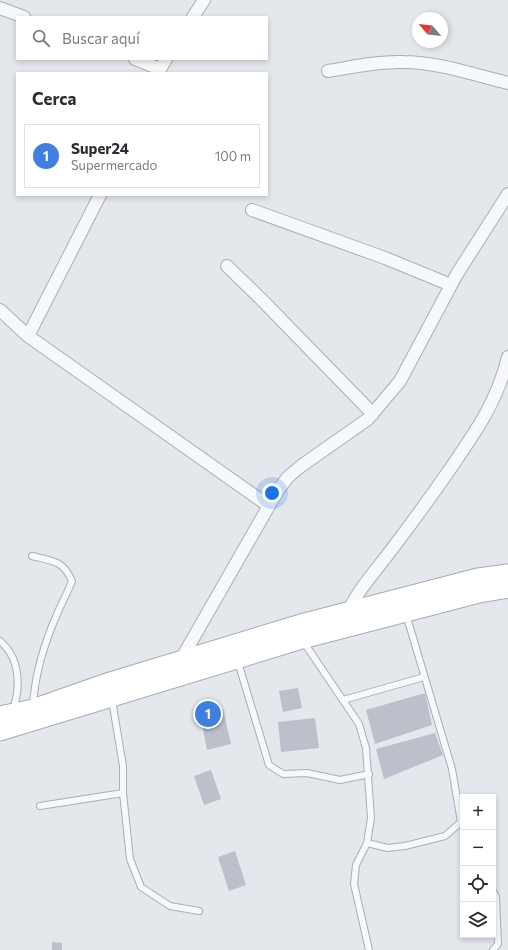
<!DOCTYPE html>
<html lang="es">
<head>
<meta charset="utf-8">
<style>
  :root { --surface:#fff; --page:#f7f7f7; --text:#2b2b33; --muted:#7c7c81; --line:#e1e1e2; --accent:#7c3aed }
  body { margin:0; font-family:Commissioner,sans-serif; background:var(--page); color:var(--text) }
  .controls { position:absolute; right:12px; bottom:12px; display:grid; overflow:hidden; border-radius:0px; box-shadow:0 2px 6px #0003 }
  .controls button { width:36px; height:36px; display:grid; place-items:center; padding:0; border:0; border-bottom:1px solid var(--line); background:var(--surface); color:var(--text); font:20px sans-serif }
  .compass { position:absolute; left:412px; top:12px; width:36px; height:36px; border-radius:50%; background:var(--surface); box-shadow:0 2px 6px #0003; rotate:298deg }
  .you { position:absolute; left:272px; top:493px; width:14px; height:14px; margin:-10px; border:3px solid #fff; border-radius:50%; background:#1a73e8; box-shadow:0 0 0 6px #1a73e833 }
  .badge { display:grid; place-items:center; width:26px; height:26px; border-radius:50%; background:var(--accent); color:#fff; font-size:13px; font-weight:700 }
  .pin { position:absolute; translate:-50% -50%; border:2px solid #fff; box-shadow:0 1px 4px #0006 }
  .list { margin:0; padding:0; list-style:none }
  h2 { display:flex; justify-content:space-between; align-items:center; height:52px; margin:0; padding:0 16px; font-size:17px }
  h2 small { font-size:13px; font-weight:400; color:var(--muted) }
  .list li { display:grid; grid-template-columns:26px 1fr auto; gap:12px; align-items:center; box-sizing:border-box; height:64px; margin:0 8px 8px; padding:0 8px; border:1px solid var(--line); border-radius:0px }
  .list b { display:block; font-size:15px; white-space:nowrap }
  .list p { margin:0; font-size:13px; white-space:nowrap; color:var(--muted) }
  .list em { font-size:13px; font-style:normal; color:var(--muted) }
  .icon { flex:none; width:22px; height:22px; fill:none; stroke:currentColor; stroke-width:2; stroke-linecap:round; stroke-linejoin:round }
  .map { position:relative; flex:none; width:508px; height:950px; overflow:hidden }
  .search { position:absolute; background:var(--surface); box-shadow:0 2px 6px #0003; left:16px; top:16px; width:252px; height:44px; display:flex; align-items:center; gap:10px; box-sizing:border-box; padding:0 14px; border-radius:0px; color:var(--muted); font-size:15px }
  .panel { position:absolute; background:var(--surface); box-shadow:0 2px 6px #0003; left:16px; top:72px; width:252px; height:124px; border-radius:0px }
  .map>svg:first-child { display:block }
</style>
</head>
<body>
<div class="map">
<svg width="508" height="950" viewBox="0 0 508 950">
  <rect width="100%" height="100%" fill="#e4e7ec"/>
  <!-- building -->
  <path fill="#bbc0ca" d="M298,688L302,708L283,712L279,691Z
    M425,693L432,725L375,744L366,710Z
    M223,709L231,744L207,750L200,714Z
    M315,718L319,748L281,752L278,722Z
    M435,733L443,755L384,779L376,749Z
    M211,770L221,799L204,805L194,776Z
    M235,851L246,885L229,891L218,857Z
    M52,942L62,943V950H52Z"/>
  <g fill="none" stroke-linecap="round" stroke-linejoin="round">
    <!-- lane casing -->
    <g stroke="#a9aeb7" stroke-width="8">
      <path id="lane" d="M32,556C52,561 63,560 72,581C68,592 62,602 58,612C45,641 35,674 33,705
        M0,641C20,658 21,686 13,710
        M303,641L359,724L366,748L371,818L367,843L356,865L354,884L369,950
        M238,662L269,765L283,774L307,773L340,780L369,774
        M112,700L123,766V793L130,859L141,887L170,906L199,911
        M343,700L424,677
        M40,806L123,793
        M367,843L388,848L405,846L445,836L461,822L452,769L406,614
        M493,891L496,897L498,944L493,950"/>
    </g>
    <!-- street casing -->
    <g stroke="#a9aeb7" stroke-width="14">
      <path id="street" d="M0,8L24,17
        M193,17L204,0
        M135,59L160,69
        M328,71C353,67 378,61 403,62C438,62 474,75 508,83
        M158,73L166,59
        M252,210L385,258L451,285
        M227,266L262,300L373,414
        M0,310L28,336L269,506
        M28,336L100,195
        M347,614C356,592 378,568 392,549C411,524 430,498 448,472C474,434 497,403 508,357
        M179,663L278,490L288,477L301,466L368,419L400,381L457,274L508,194"/>
    </g>
    <!-- primary casing -->
    <g stroke="#a3abb8" stroke-width="21">
      <path id="primary" d="M0,716L33,709L110,682L301,624L478,578L508,574
        M0,731L302,639L479,593L508,588"/>
    </g>
    <!-- lane -->
    <use href="#lane" stroke="#f7f8fa" stroke-width="6"/>
    <!-- street -->
    <use href="#street" stroke="#f7f8fa" stroke-width="12"/>
    <!-- primary -->
    <use href="#primary" stroke="#fff" stroke-width="19"/>
  </g>
</svg>
<div class="controls">
<button>+</button>
<button>−</button>
<button><svg class="icon" aria-label="locate" viewBox="0 0 24 24"><circle cx="12" cy="12" r="6"/><path d="M12 2v4M12 18v4M2 12h4M18 12h4"/></svg></button>
<button><svg class="icon" aria-label="layers" viewBox="0 0 24 24"><path d="M12 4l9 5-9 5-9-5zM3 14l9 5 9-5"/></svg></button>
</div>
<svg class="compass" viewBox="-18 -18 36 36"><path d="M0-13l5 13h-10z" fill="#e53935"/><path d="M0 13l5-13h-10z" fill="#7c7c81"/></svg>
<div class="you"></div>
<div class="pin badge" style="left:208px;top:714px;background:#3f7fe0">1</div>
<div class="search"><svg class="icon" aria-label="search" viewBox="0 0 24 24"><circle cx="10" cy="10" r="6"/><path d="M15 15l6 6"/></svg>Buscar aquí</div>
<section class="panel">
<h2>Cerca<small></small></h2>
<ul class="list">
<li><span class="badge" style="background:#3f7fe0">1</span><div><b>Super24</b><p>Supermercado</p></div><em>100 m</em></li>
</ul>
</section>
</div>
</body>
</html>
